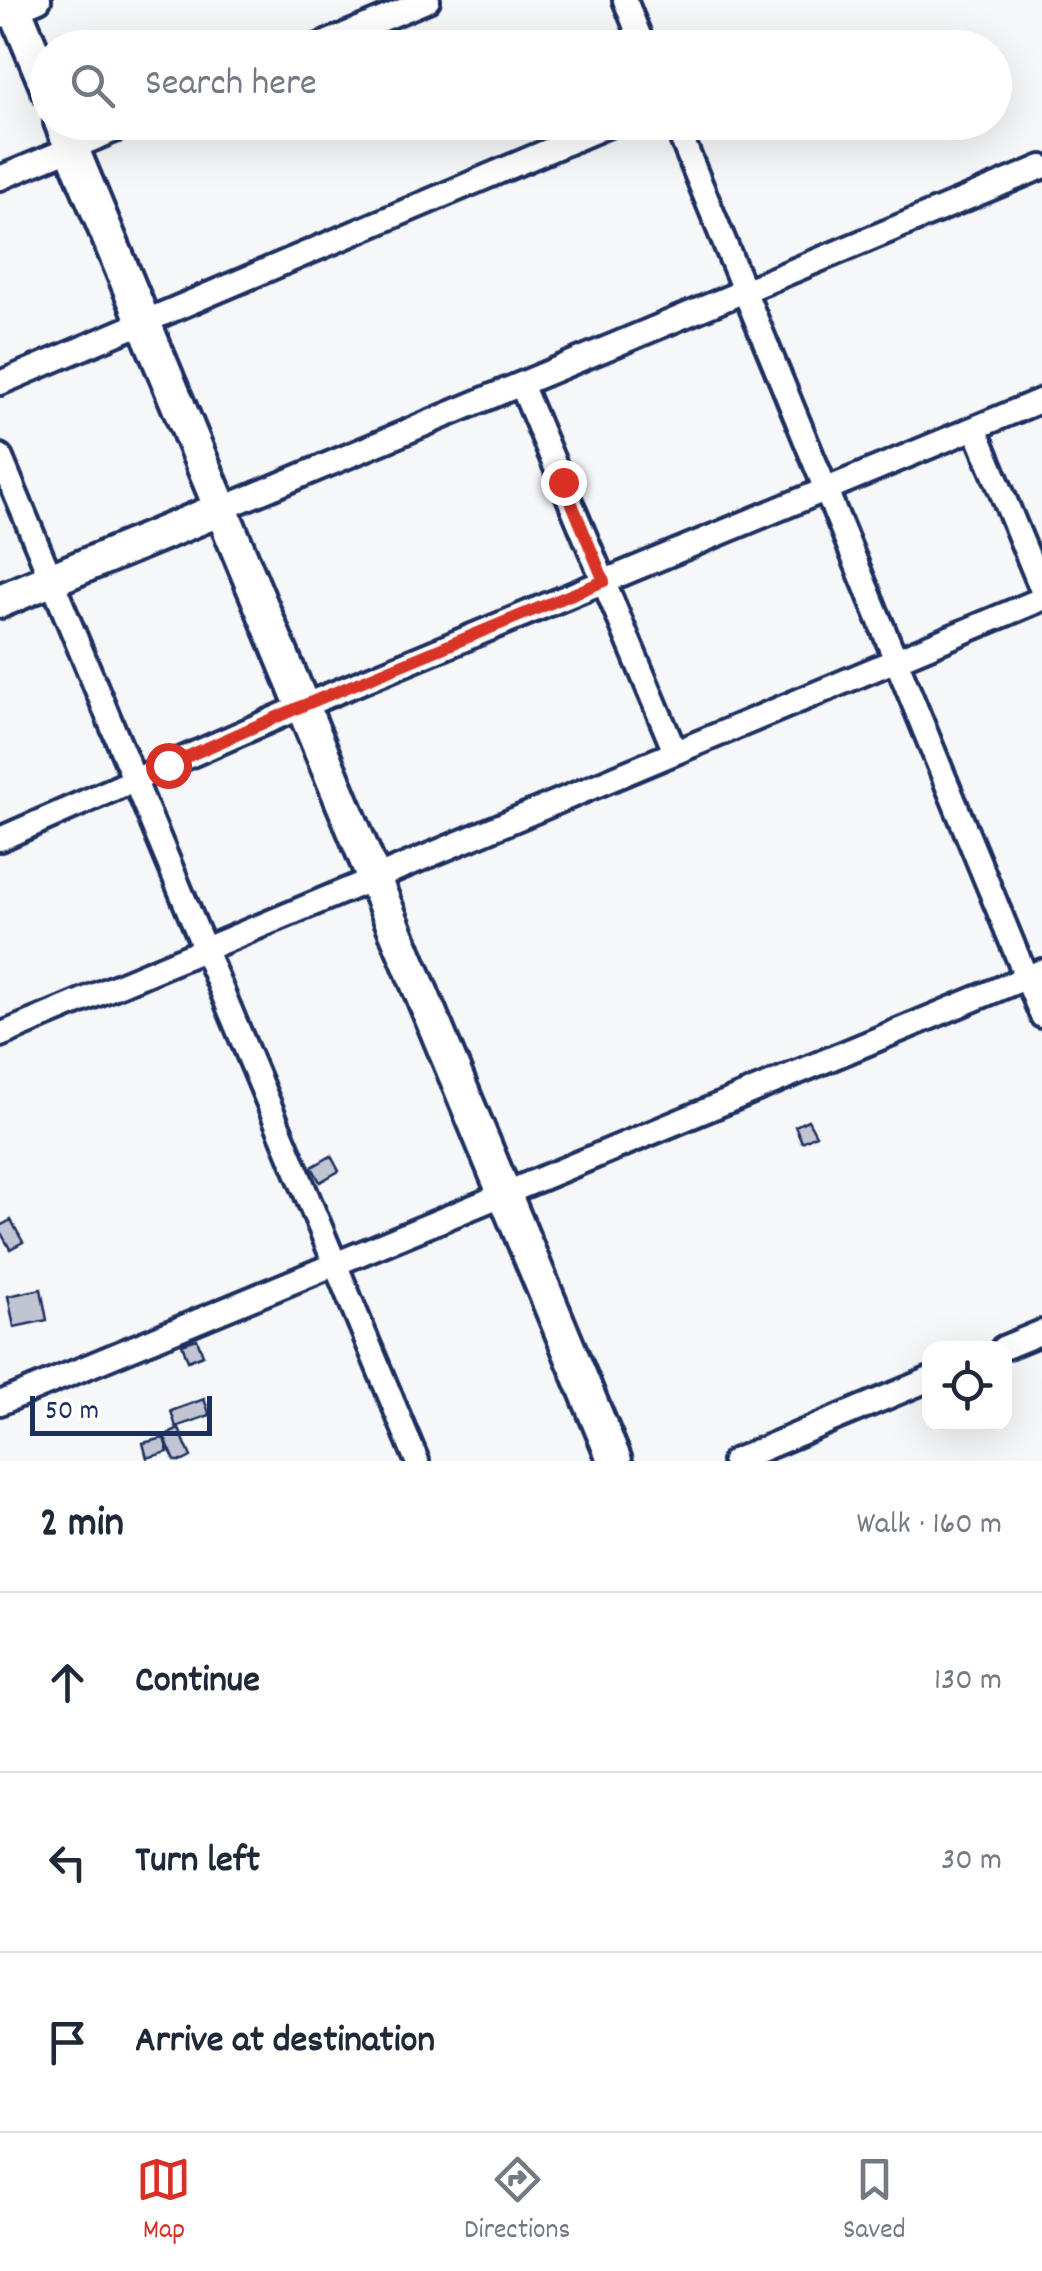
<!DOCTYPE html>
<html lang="en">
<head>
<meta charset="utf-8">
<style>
  :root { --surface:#fff; --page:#f2f2f3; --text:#1f2937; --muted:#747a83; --line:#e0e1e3; --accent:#d93025 }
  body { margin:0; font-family:Dekko,sans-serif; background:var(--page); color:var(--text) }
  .controls { position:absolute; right:30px; bottom:30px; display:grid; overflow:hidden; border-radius:20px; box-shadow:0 10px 40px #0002 }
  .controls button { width:90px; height:90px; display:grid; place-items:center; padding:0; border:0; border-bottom:2px solid var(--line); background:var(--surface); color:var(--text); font:50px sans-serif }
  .scale { position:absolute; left:30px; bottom:25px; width:182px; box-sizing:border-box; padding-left:10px; border:5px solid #1b2f5e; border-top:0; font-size:28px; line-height:35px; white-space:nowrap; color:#1b2f5e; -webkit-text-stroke:8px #fff; paint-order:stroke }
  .stop { position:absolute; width:30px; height:30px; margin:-22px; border:8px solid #d93025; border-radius:50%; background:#fff }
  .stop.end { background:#d93025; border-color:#fff; box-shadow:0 2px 10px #0008 }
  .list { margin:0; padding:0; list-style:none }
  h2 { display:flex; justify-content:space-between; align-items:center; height:130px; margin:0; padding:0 40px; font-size:42px }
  h2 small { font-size:32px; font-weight:400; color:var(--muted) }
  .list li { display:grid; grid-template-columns:65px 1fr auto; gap:30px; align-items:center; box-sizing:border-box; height:180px; padding:0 40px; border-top:2px solid var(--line) }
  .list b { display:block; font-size:38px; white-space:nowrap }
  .list em { font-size:32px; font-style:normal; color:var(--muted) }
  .icon { flex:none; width:55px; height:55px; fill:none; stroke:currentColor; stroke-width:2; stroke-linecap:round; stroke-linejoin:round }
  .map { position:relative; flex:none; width:1042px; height:1461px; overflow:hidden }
  .search { position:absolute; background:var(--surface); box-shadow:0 10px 40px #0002; left:30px; right:30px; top:30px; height:110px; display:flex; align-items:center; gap:25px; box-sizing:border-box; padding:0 35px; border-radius:55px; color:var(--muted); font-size:38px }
  .sheet { height:670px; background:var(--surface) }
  nav { display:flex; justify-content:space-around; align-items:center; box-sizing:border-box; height:140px; border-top:2px solid var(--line); background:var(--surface); font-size:28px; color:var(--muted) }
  nav a { display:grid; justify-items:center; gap:5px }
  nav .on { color:var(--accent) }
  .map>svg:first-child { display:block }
</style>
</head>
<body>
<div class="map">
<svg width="1042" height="1461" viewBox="0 0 1042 1461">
  <rect width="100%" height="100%" fill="#f6f7f9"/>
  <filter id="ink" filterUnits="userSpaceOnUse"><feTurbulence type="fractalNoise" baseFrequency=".01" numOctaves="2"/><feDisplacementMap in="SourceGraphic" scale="20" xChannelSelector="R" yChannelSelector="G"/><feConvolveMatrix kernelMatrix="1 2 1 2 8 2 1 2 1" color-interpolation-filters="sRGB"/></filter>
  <g filter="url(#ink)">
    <!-- building -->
    <path fill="#c0c4d3" stroke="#1b2f5e" stroke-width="2.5" d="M808,1120L816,1135L802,1142L795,1126Z
      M331,1156L339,1171L320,1182L312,1167Z
      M11,1220L23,1242L10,1249L0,1231V1226Z
      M41,1289L47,1320L14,1327L8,1296Z
      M197,1339L203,1355L188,1361L182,1344Z
      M204,1399L210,1415L176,1427L171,1411Z
      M179,1429L191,1457L183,1461H175L164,1436Z
      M164,1438L168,1452L147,1458L143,1443Z"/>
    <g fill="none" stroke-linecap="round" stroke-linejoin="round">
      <!-- street casing -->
      <g stroke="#1b2f5e" stroke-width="30">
        <path id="street" d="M625,0L644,48
          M0,16L39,0
          M314,48L428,0
          M675,122L1042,1016
          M0,178L134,122
          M0,383L616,122
          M521,384L675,752
          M975,428L1042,590
          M0,456L417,1461
          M221,509L1042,167
          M0,839L303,706L1042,400
          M0,1035L1042,599
          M1003,1348L1042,1332
          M0,1403L1042,971
          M734,1461L930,1379"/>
      </g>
      <!-- secondary casing -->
      <g stroke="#1b2f5e" stroke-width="40">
        <path id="secondary" d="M11,0L48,89
          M61,122L615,1461
          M0,601L221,509"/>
      </g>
      <!-- street -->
      <use href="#street" stroke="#fff" stroke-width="22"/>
      <!-- secondary -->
      <use href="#secondary" stroke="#fff" stroke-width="32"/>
    </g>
  </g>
  <g fill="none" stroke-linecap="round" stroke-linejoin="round" filter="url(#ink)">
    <!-- route -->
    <path stroke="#d93025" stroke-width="12" d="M168,765L302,706L604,581L563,482"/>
  </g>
</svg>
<div class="controls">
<button><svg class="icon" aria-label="locate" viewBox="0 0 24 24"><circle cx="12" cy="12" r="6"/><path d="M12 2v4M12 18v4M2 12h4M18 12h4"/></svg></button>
</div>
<div class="scale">50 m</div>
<div class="stop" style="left:168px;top:765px"></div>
<div class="stop end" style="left:563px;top:482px"></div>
<div class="search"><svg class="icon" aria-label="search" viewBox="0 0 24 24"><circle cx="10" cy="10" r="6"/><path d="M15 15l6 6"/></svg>Search here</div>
</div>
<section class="sheet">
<h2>2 min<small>Walk · 160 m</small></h2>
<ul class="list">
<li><svg class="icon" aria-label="ahead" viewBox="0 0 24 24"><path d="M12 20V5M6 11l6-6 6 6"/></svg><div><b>Continue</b></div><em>130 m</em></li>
<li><svg class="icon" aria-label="left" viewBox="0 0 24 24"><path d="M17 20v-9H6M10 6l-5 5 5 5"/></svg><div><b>Turn left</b></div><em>30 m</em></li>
<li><svg class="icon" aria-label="arrive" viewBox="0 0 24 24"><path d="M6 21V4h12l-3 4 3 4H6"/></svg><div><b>Arrive at destination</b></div></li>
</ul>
</section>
<nav>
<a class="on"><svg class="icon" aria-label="map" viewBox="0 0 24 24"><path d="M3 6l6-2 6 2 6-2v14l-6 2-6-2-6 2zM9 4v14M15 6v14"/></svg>Map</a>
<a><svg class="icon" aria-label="directions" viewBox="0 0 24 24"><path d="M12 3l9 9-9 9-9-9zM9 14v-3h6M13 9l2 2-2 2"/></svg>Directions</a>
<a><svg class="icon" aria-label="saved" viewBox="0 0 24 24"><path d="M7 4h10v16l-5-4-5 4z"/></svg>Saved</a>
</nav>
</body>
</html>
